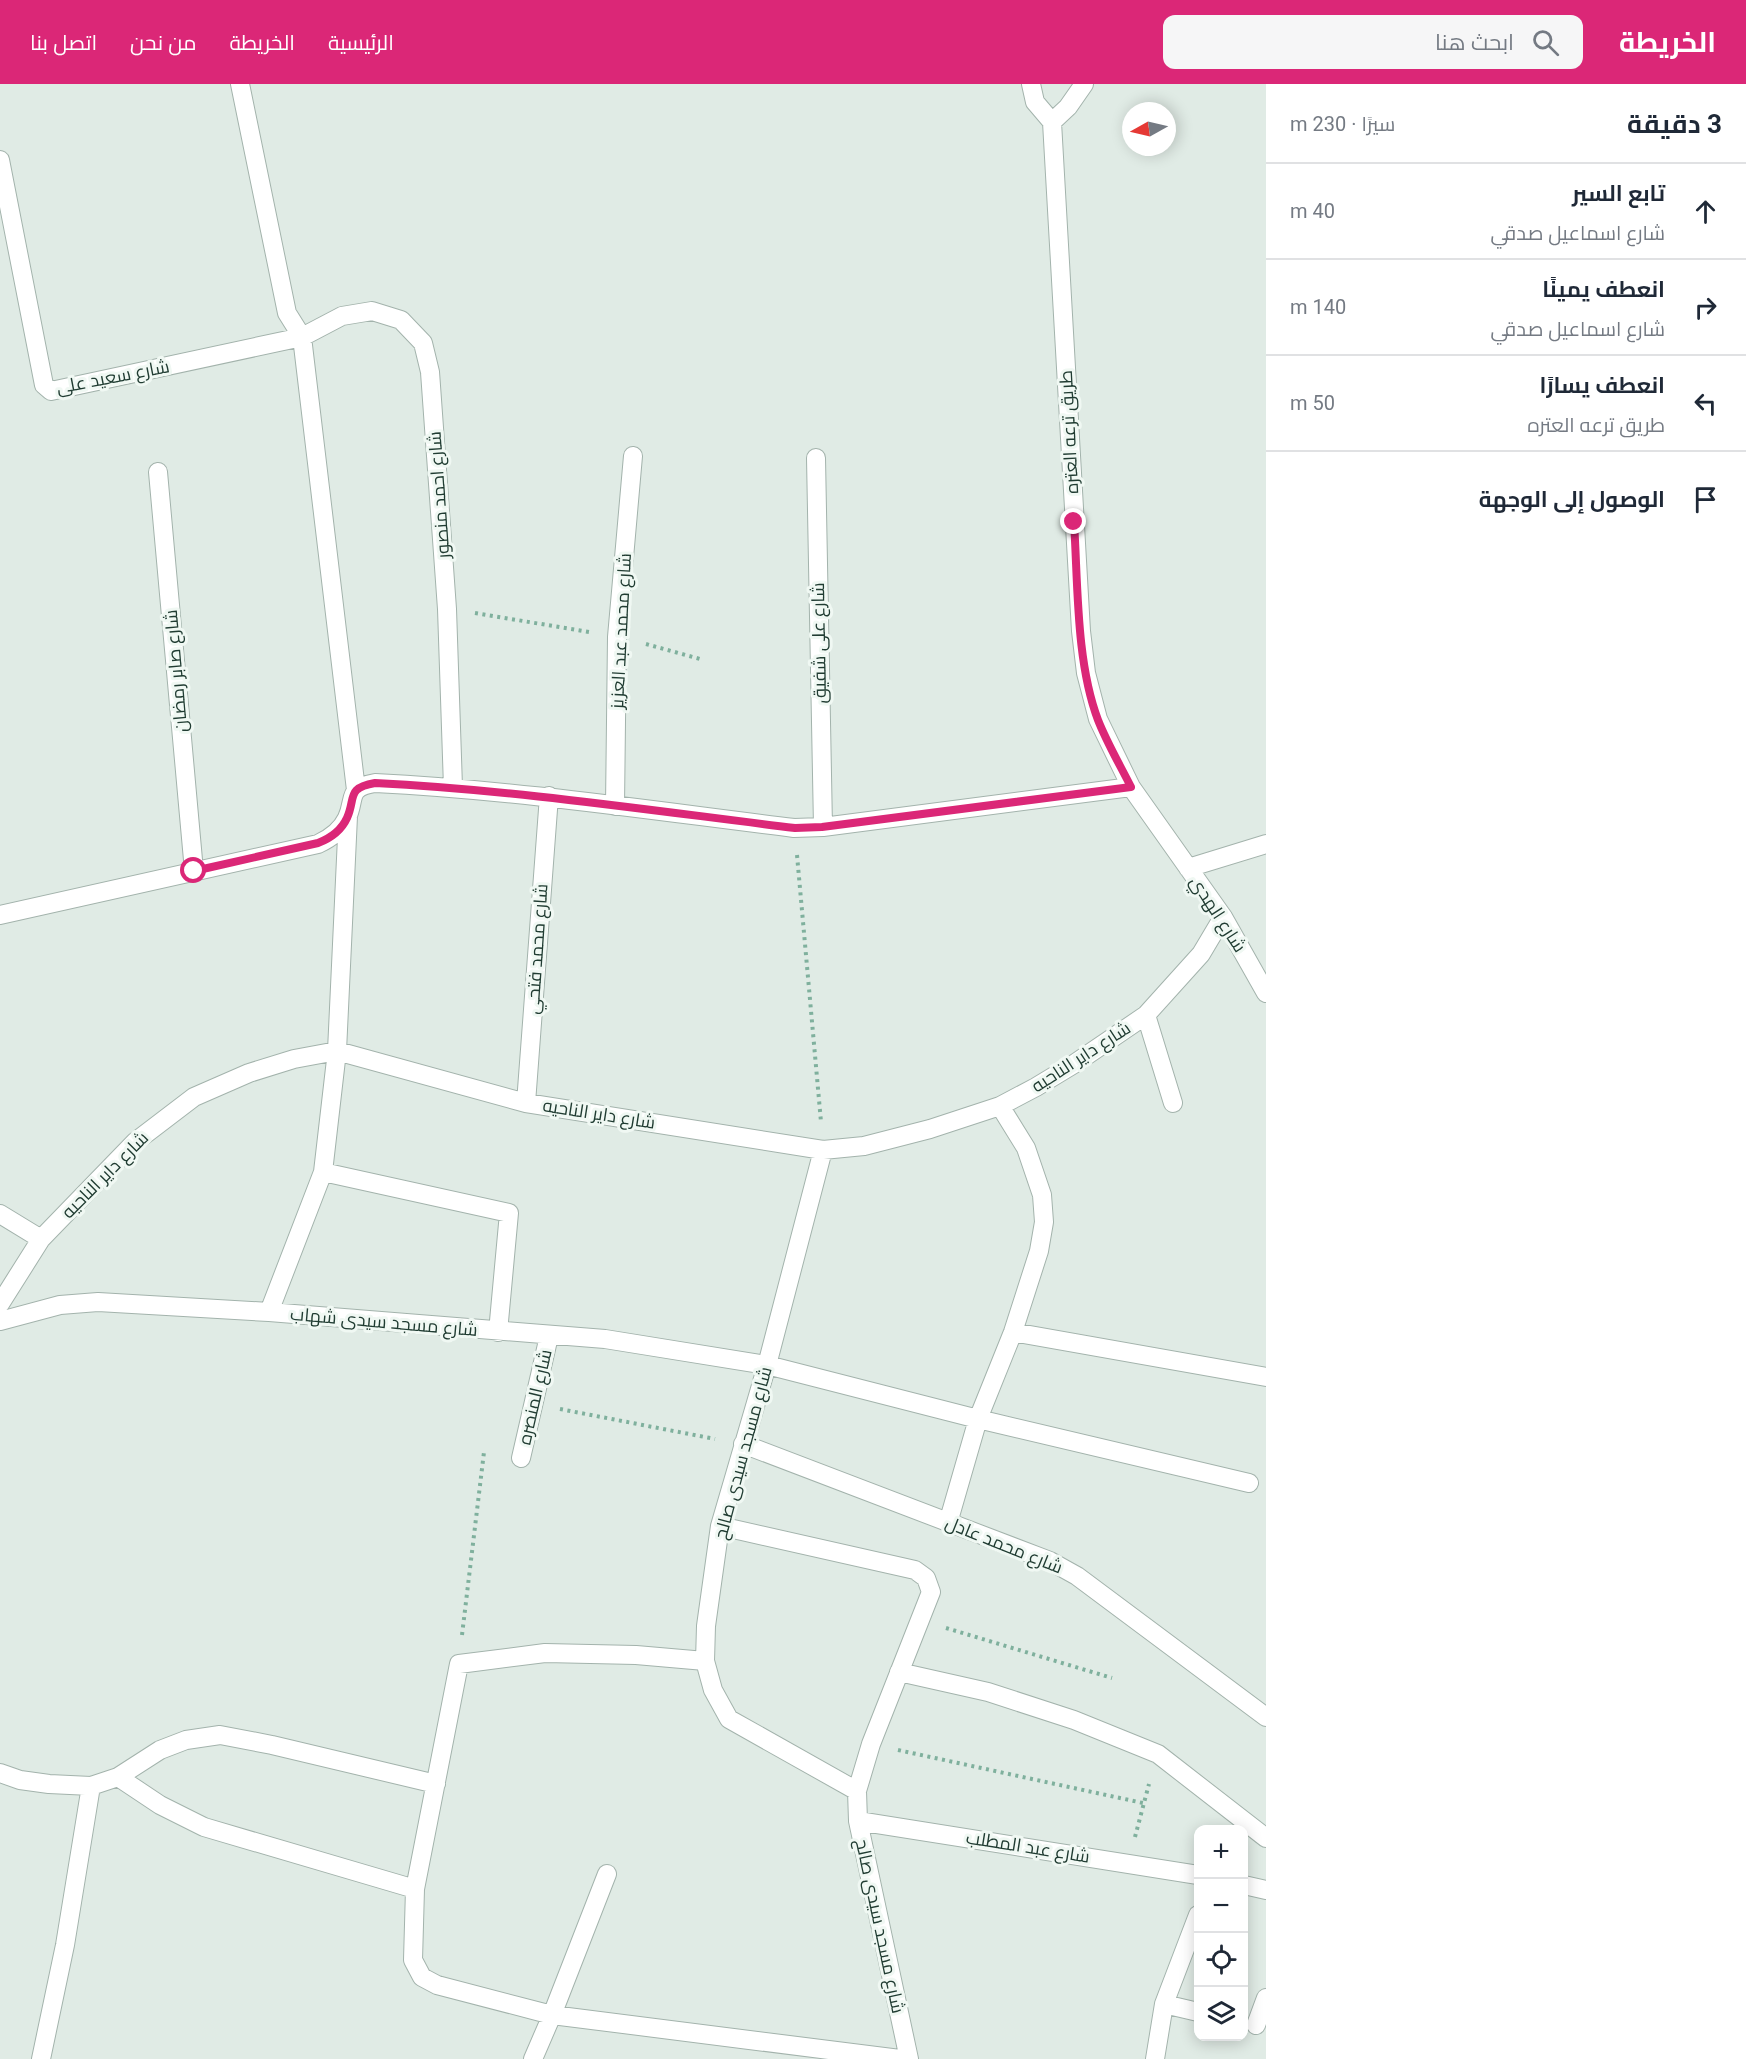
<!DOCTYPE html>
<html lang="ar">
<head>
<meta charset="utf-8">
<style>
  :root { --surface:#fff; --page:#f6f6f7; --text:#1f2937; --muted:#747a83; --line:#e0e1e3; --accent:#db2777 }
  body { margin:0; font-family:Roboto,Cairo,sans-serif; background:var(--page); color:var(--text); direction:rtl }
  .controls { position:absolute; right:18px; bottom:18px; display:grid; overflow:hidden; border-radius:12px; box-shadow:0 3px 15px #0003 }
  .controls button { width:54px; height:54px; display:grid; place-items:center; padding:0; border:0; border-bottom:2px solid var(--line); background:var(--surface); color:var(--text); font:30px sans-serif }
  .compass { position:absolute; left:1122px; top:18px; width:54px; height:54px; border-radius:50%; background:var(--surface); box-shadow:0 3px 15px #0003; rotate:262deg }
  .stop { position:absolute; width:18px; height:18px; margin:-14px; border:4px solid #db2777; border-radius:50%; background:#fff }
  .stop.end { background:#db2777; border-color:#fff; box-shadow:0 2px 6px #0008 }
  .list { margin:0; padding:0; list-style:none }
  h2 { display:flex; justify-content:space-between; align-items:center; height:78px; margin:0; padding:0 24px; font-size:26px }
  h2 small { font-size:20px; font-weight:400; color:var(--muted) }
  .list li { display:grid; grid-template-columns:39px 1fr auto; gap:18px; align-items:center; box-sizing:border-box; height:96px; padding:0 24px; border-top:2px solid var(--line) }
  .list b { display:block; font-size:22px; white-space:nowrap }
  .list p { margin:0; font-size:20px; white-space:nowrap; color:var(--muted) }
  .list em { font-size:20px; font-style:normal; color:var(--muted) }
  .icon { flex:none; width:33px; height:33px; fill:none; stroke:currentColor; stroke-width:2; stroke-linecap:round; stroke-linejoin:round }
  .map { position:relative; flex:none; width:1266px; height:1975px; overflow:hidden; direction:ltr }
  header { display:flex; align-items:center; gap:36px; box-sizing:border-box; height:84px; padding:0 30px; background:var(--accent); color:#fff }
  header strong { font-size:28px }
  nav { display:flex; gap:33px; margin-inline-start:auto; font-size:21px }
  .search { width:420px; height:54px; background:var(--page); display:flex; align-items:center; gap:15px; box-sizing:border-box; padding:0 21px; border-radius:12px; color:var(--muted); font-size:22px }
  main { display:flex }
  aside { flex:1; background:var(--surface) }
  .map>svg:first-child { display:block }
</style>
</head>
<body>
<header>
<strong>الخريطة</strong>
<div class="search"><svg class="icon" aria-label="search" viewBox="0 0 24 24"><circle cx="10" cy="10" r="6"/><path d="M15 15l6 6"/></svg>ابحث هنا</div>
<nav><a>الرئيسية</a><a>الخريطة</a><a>من نحن</a><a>اتصل بنا</a></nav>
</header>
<main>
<aside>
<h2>3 دقيقة<small>سيرًا · 230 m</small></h2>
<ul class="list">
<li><svg class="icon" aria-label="ahead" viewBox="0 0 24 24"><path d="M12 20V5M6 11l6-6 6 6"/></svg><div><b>تابع السير</b><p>شارع اسماعيل صدقي</p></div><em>40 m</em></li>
<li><svg class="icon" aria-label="right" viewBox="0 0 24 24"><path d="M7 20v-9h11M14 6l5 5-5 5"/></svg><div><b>انعطف يمينًا</b><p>شارع اسماعيل صدقي</p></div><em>140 m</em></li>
<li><svg class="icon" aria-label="left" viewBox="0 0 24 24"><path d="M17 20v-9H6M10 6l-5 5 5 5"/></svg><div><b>انعطف يسارًا</b><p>طريق ترعه العتره</p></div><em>50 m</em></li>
<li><svg class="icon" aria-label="arrive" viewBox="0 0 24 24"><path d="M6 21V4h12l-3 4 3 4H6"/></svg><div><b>الوصول إلى الوجهة</b></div></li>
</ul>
</aside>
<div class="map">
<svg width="1266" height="1975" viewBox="0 0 1266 1975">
  <rect width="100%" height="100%" fill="#e0ebe5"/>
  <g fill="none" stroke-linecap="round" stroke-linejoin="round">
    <!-- minor casing -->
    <g stroke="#a3b3ac" stroke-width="20">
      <path id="minor" d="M240,0L287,229L302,253L356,706
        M1031,0L1035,18L1052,38L1081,547L1086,589L1098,635L1131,703L1223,833L1266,909
        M1052,38L1068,23L1084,0
        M0,76L44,301L51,307L302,253L342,232L372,227L401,236L423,259L430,288L447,525L453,703
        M816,374L823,743
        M158,388L194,787
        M615,722L617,553L633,372
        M1188,784L1266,760
        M0,831L318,760C331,754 341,747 347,734C356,714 346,704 375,699C516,706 655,727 794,744L823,743L1131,703
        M1146,931L1173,1019
        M526,1019L549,712
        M823,1066L767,1281L720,1442L706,1542L705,1577L713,1606L729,1635L857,1707
        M323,1088L509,1129L498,1248
        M0,1130L41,1155
        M0,1220L41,1155L135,1058L194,1013L249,989L294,975L337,967L526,1019L823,1066L864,1062L930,1045L1000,1022L1036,1003L1074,980L1146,931L1201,870L1223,833
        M269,1228L323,1088L337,967L348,732
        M0,1237L60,1221L98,1218L269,1228L605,1255L767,1281L978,1335L1249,1399
        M1013,1248L1266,1293
        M743,1360L1050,1477L1077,1492L1266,1633
        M521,1374L549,1252
        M948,1439L978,1335L1013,1248L1039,1167L1044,1138L1042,1111L1026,1064L1000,1022
        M720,1442L915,1486L926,1494L931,1508L871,1660L857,1707L858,1737L909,1975
        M705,1577L636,1571L545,1569L459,1580L415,1805L413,1876L422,1893L437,1901L552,1931L900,1975
        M899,1588L988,1608L1074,1636L1158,1670L1266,1754
        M0,1689L20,1696L49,1700L91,1702L118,1693L160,1666L186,1656L220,1651L272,1661L436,1700
        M118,1693L160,1721L204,1743L415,1805
        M858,1737L1198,1791
        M1244,1801L1266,1806
        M1164,1920L1198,1928
        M1256,1941L1266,1914
        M41,1975L65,1861L91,1702
        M533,1975L552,1931L607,1790
        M1155,1975L1164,1920L1198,1831"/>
    </g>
    <!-- path -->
    <path stroke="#7fb09d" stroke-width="4" stroke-dasharray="3 4.5" stroke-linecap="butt" d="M475,529L589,548
      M646,560L700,575
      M797,771L821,1038
      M560,1325L715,1355
      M946,1544L1112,1594
      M462,1551L484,1368
      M898,1666L1143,1719
      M1135,1753L1149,1700"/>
    <!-- minor -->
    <use href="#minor" stroke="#fff" stroke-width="18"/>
  </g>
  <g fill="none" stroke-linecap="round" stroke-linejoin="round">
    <!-- route -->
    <path stroke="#db2777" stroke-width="8" d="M194,787L318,759C331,754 341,747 347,734C356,714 346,704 375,699C516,706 655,727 795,744L822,743L1131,703C1120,681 1107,659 1098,636C1076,578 1078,500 1074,438"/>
  </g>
  <g text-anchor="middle" stroke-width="6" stroke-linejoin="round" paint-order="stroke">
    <!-- street labels -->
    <g font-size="18" fill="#203c32" stroke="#f0f8f3">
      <text transform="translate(113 293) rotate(-11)" y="6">شارع سعيد على</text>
      <text transform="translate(1069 348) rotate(-93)" y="6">طريق ترعه العتره</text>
      <text transform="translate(439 411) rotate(-94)" y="6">شارع احمد منصور</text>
      <text transform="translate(621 547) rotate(-87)" y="6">شارع محمد عبد العزيز</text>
      <text transform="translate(819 559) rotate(-91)" y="6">شارع على شفيق</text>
      <text transform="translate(176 587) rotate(-95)" y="6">شارع صابر رمضان</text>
      <text transform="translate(1218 830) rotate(57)" y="6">شارع الهدي</text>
      <text transform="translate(537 865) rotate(-86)" y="6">شارع محمد فتحي</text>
      <text transform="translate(1081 973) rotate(-33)" y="6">شارع داير الناحيه</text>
      <text transform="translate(599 1030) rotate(9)" y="6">شارع داير الناحيه</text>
      <text transform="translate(105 1091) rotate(-45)" y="6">شارع داير الناحيه</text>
      <text transform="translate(384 1238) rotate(5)" y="6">شارع مسجد سيدى شهاب</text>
      <text transform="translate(535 1313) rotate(-77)" y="6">شارع المنصره</text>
      <text transform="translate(743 1369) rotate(-75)" y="6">شارع مسجد سيدى صالح</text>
      <text transform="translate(1004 1461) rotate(22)" y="6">شارع محمد عادل</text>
      <text transform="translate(1028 1763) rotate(9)" y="6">شارع عبد المطلب</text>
      <text transform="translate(880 1842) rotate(78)" y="6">شارع مسجد سيدى صالح</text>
    </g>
  </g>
</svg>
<div class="controls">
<button>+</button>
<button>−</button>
<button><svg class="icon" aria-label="locate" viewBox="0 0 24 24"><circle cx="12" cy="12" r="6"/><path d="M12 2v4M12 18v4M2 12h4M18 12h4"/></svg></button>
<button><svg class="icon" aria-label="layers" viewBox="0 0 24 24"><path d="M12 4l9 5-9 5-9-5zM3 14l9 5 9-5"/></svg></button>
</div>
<svg class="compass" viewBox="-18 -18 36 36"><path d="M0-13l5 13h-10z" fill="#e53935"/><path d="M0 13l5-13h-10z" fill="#747a83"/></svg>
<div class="stop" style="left:194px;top:787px"></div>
<div class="stop end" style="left:1074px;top:438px"></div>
</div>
</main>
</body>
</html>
